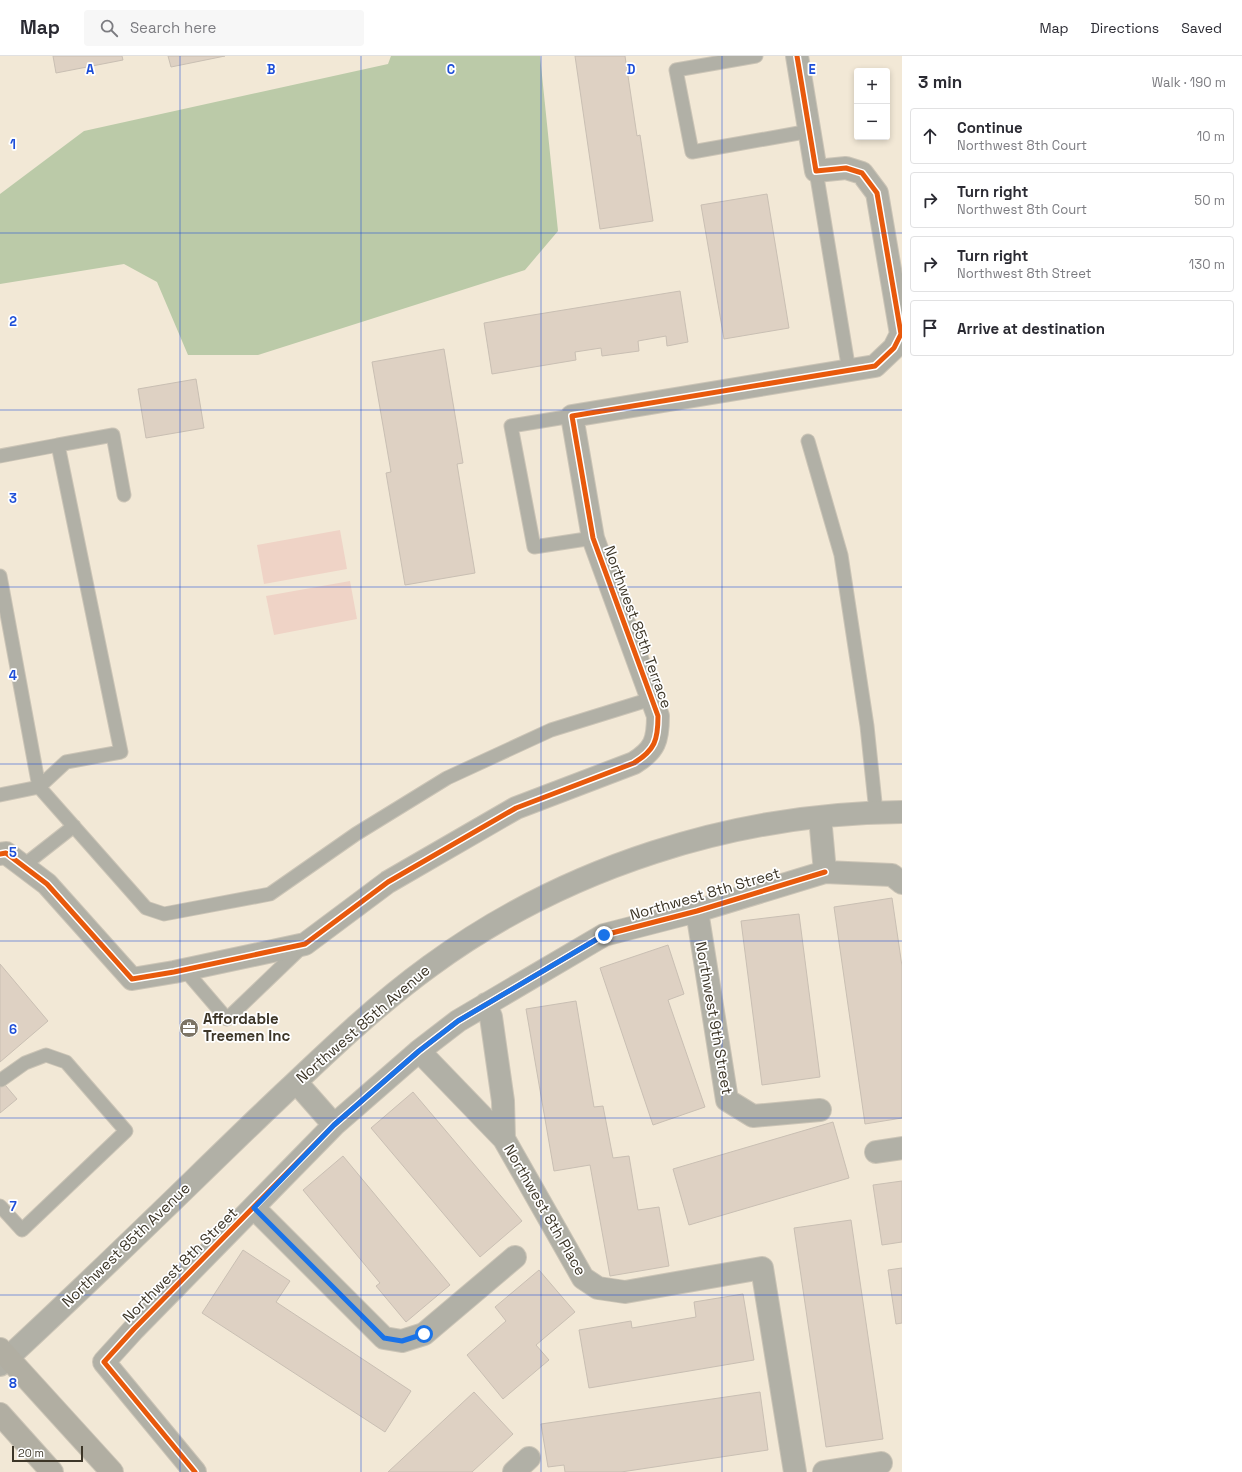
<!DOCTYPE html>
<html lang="en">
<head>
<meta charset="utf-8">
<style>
  :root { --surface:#fff; --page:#f7f7f7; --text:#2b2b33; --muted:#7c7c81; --line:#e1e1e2 }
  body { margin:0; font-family:"Space Grotesk",sans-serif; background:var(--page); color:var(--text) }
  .controls { position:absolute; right:12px; top:12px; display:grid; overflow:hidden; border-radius:4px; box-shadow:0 2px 6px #0003 }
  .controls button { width:36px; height:36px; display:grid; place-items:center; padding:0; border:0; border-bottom:1px solid var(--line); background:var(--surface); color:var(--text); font:20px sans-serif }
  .scale { position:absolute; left:12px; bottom:10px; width:71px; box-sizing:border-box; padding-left:4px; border:2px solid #3d3628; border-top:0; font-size:11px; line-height:14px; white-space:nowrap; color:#3d3628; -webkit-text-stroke:3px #fff; paint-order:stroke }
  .stop { position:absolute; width:12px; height:12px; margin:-9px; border:3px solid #1a73e8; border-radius:50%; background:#fff }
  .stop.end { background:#1a73e8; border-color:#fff; box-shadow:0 1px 4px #0008 }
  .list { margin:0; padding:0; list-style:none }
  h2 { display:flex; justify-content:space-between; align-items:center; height:52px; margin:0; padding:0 16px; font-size:17px }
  h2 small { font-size:13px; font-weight:400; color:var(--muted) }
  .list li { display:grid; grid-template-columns:26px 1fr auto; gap:12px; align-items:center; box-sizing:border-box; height:56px; margin:0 8px 8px; padding:0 8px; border:1px solid var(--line); border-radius:4px }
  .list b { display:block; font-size:15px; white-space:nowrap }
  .list p { margin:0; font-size:13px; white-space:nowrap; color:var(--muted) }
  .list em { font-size:13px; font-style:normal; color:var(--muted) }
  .icon { flex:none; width:22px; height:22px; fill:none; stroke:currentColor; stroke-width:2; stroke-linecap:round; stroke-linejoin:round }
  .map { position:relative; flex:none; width:902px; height:1416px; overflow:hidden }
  header { display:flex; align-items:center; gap:24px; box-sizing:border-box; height:56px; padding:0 20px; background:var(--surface); border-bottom:1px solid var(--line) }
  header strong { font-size:19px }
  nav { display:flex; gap:22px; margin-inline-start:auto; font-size:14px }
  .search { width:280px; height:36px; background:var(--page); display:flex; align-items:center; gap:10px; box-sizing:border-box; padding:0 14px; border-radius:4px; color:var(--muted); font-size:15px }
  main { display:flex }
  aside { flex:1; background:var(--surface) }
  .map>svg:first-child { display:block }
</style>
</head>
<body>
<header>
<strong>Map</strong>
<div class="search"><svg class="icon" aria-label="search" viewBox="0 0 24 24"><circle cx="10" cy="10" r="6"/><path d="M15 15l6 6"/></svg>Search here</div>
<nav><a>Map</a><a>Directions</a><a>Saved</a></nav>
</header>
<main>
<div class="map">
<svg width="902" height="1416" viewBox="0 0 902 1416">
  <rect width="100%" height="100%" fill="#f2e8d6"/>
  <!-- green -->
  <path fill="#efd3c6" d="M340,474L347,513L264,528L257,489Z
    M350,525L357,563L274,579L266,540Z"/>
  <!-- water -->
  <path fill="#bbcaa8" d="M391,0H540L558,175L525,214L258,299H188L157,226L124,208L0,228V138L84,75L388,8Z"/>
  <!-- building -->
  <path fill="#ded1c3" stroke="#c9bfb3" d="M53,0H122L123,4L56,17Z
    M168,0H225L171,11Z
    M575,0H625L637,80L640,79L653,165L600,173Z
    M767,138L789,272L724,283L701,149Z
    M680,235L688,286L667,290L666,280L638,285L639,295L602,300L601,292L575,296L576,304L492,318L484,267Z
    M444,293L463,407L457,408L475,517L405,529L386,417L391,416L372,306Z
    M196,323L204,372L146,382L138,333Z
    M892,842L902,910V1062L865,1068L834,851Z
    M799,858L820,1021L762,1029L741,865Z
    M668,889L684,938L668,944L705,1051L653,1069L600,912Z
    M0,908L48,965L0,1006Z
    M576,945L594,1051L603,1050L613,1102L629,1100L638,1154L659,1151L669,1210L610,1220L590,1109L554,1115L526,953Z
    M0,1023L17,1043L0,1057Z
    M413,1036L522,1165L480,1201L371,1072Z
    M833,1066L849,1122L689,1169L673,1113Z
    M343,1100L450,1229L406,1266L376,1230L380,1227L303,1134Z
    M902,1125V1186L882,1189L873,1129Z
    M851,1164L883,1383L826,1391L794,1172Z
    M243,1194L290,1225L276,1246L411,1335L385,1376L202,1257Z
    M902,1212V1267L896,1268L888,1214Z
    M539,1214L575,1256L536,1289L549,1304L503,1343L467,1299L506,1265L495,1251Z
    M743,1238L754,1304L589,1332L579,1274L631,1265L632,1272L696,1261L694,1246Z
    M474,1336L513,1378L472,1416H388Z
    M760,1336L768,1394L621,1416H565L564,1409L548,1411L541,1368Z"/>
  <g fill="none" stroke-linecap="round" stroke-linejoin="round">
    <!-- lane casing -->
    <g stroke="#cbc4b6" stroke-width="15">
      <path id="lane" d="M756,0L676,14L692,96L810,75
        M816,115L849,315
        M572,360L511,370L534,491L593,482
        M808,385L841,499L867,670L876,756
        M58,389L113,379L124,439
        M0,400L58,389L121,696L66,706L39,731L0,739
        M0,520L39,731L146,852L164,858L270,838L356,778L447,722L551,674L651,643
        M23,810L74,770
        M185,914L227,963L303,890
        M0,1150L22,1174L126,1075L66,1006L46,999L25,1007L1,1024"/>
    </g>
    <!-- street casing -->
    <g stroke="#cbc4b6" stroke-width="24">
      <path id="street" d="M820,761L825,816L892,819L902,827
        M0,798L6,797L47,828L132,923L174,916L305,888L388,826L516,752L634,707C655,694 658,684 658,660L593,482L572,360L875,310L894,292L901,278L877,137L862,117L846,112L816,115L797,0
        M697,855L727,1044L753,1060L820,1054
        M486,948L491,961L503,1045L504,1083
        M419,995L504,1083L583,1222L598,1232L625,1236L762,1212L795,1416
        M296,1026L334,1069
        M876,1096L902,1092
        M254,1152L384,1282L402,1285L424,1278L515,1201
        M0,1309C88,1228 172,1145 258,1062C313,1010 368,955 430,910C565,811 735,757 902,756
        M195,1416L104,1306L134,1273L334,1069L419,995L458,965L604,879L697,855L825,816
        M514,1416L529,1402
        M824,1416L881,1407"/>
    </g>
    <!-- secondary casing -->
    <g stroke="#cbc4b6" stroke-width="24">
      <path id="secondary" d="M0,1293L112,1416
        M0,1358L52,1416"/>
    </g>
    <!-- lane -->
    <use href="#lane" stroke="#b1b0a6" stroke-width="13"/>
    <!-- street -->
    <use href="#street" stroke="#b1b0a6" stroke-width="22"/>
    <!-- secondary -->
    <use href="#secondary" stroke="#b1aea2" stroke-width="22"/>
    <!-- cycleway casing -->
    <g stroke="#fff" stroke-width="8">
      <path id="cycleway" d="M0,798L6,797L47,828L132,923L174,916L305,888L388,826L516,752L634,707C655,694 658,684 658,660L593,482L572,360L875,310L894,292L901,278L877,137L862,117L846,112L816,115L797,0
        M195,1416L104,1306L134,1273L334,1069L419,995L458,965L604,879L697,855L825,816"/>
    </g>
    <!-- cycleway -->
    <use href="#cycleway" stroke="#e8590c" stroke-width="5"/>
  </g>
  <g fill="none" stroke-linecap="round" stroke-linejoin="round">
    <!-- route -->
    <path stroke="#1a73e8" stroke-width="5" d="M424,1278L402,1285L384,1282L254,1152L334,1069L419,995L458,965L604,879"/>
  </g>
  <!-- grid -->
  <path fill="none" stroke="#1d4ed8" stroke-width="1" stroke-opacity="0.55" d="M180,0V1416M361,0V1416M541,0V1416M722,0V1416M0,177H902M0,354H902M0,531H902M0,708H902M0,885H902M0,1062H902M0,1239H902"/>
  <!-- icons -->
  <defs>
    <g id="office-disc" transform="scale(1)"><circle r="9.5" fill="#7c7465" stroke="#fff"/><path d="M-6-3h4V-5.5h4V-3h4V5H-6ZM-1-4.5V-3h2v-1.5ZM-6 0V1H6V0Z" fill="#fff"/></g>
  </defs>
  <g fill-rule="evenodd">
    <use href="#office-disc" x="189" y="972"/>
  </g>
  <g text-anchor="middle" stroke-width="3.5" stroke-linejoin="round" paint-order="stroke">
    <!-- street labels -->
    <g font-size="15" fill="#3d3628" stroke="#fff">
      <text transform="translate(638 571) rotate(70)" y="5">Northwest 85th Terrace</text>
      <text transform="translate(705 838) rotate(-16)" y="5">Northwest 8th Street</text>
      <text transform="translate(714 962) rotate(80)" y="5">Northwest 9th Street</text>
      <text transform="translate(363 968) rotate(-41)" y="5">Northwest 85th Avenue</text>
      <text transform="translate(545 1154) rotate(60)" y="5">Northwest 8th Place</text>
      <text transform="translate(126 1189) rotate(-44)" y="5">Northwest 85th Avenue</text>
      <text transform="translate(180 1209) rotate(-45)" y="5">Northwest 8th Street</text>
    </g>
    <!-- poi labels -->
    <g font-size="15" font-weight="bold" fill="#3d3628" stroke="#fff" text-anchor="start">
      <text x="203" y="968">Affordable<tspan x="203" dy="17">Treemen Inc</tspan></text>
    </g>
  </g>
  <g font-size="13" text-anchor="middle" font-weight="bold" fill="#1d4ed8" stroke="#fff" stroke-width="3.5" stroke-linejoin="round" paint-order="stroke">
    <text x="90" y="18">A</text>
    <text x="271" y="18">B</text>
    <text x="451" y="18">C</text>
    <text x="631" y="18">D</text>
    <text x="812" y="18">E</text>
    <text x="13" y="93">1</text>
    <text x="13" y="270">2</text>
    <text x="13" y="447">3</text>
    <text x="13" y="624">4</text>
    <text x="13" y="801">5</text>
    <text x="13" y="978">6</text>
    <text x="13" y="1155">7</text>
    <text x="13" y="1332">8</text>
  </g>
</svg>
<div class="controls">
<button>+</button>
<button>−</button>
</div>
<div class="scale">20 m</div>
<div class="stop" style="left:424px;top:1278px"></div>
<div class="stop end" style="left:604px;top:879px"></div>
</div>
<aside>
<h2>3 min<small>Walk · 190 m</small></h2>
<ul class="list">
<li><svg class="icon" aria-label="ahead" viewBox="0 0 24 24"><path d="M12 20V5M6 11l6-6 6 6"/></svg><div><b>Continue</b><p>Northwest 8th Court</p></div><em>10 m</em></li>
<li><svg class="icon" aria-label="right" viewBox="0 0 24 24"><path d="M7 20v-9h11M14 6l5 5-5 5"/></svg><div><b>Turn right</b><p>Northwest 8th Court</p></div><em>50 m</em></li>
<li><svg class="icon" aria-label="right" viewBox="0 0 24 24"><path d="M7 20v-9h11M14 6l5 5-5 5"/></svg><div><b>Turn right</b><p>Northwest 8th Street</p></div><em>130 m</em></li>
<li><svg class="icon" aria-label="arrive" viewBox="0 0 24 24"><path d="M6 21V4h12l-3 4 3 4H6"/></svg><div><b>Arrive at destination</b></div></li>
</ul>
</aside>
</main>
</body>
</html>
